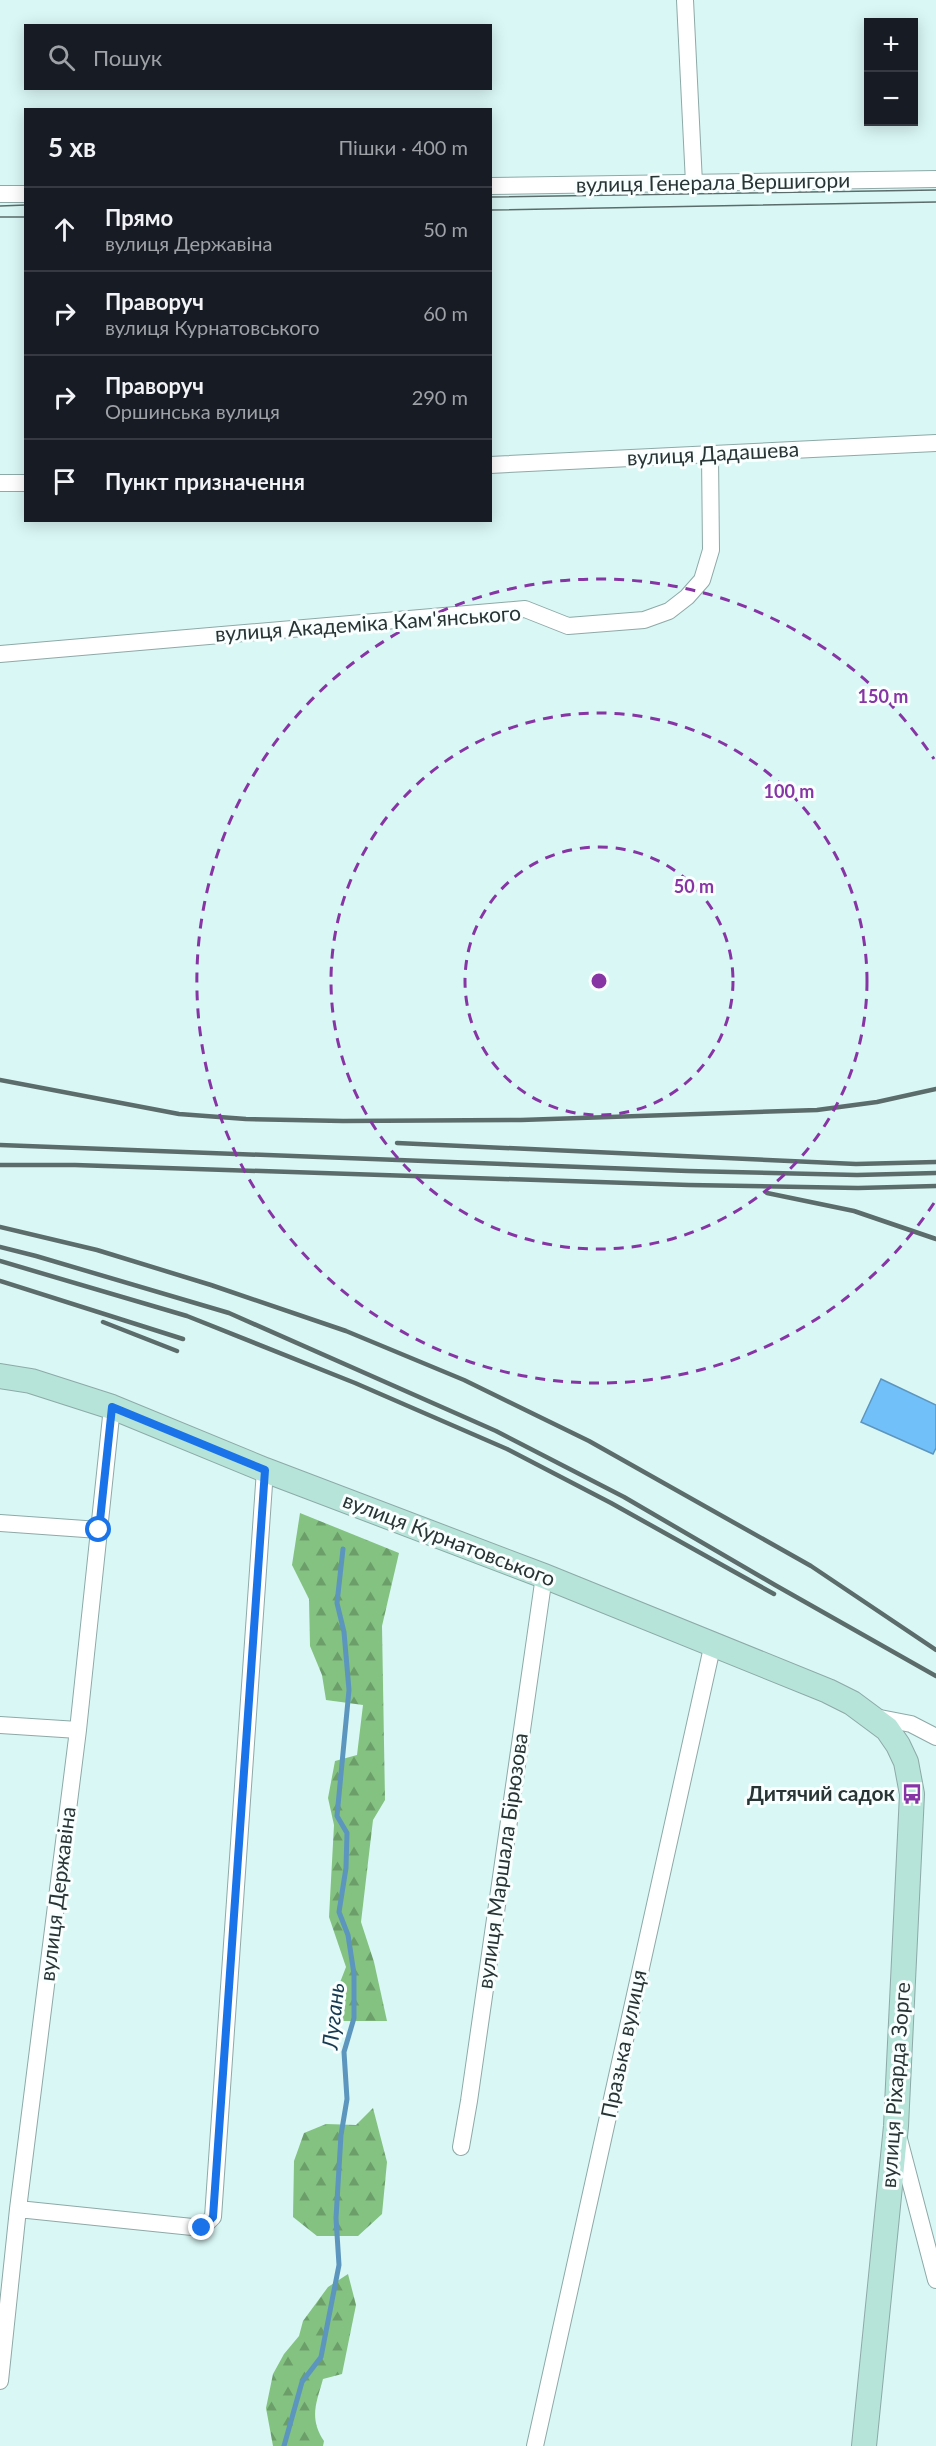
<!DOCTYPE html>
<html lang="uk">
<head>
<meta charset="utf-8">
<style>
  :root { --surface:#171b24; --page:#242831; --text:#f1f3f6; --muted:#9ea1a6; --line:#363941 }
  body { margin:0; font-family:Lato,sans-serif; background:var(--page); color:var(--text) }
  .controls { position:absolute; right:18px; top:18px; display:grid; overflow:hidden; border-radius:0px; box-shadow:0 3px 15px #0003 }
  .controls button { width:54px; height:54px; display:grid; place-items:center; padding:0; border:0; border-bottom:2px solid var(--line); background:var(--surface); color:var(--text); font:30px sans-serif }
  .stop { position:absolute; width:18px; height:18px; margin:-14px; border:4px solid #1a73e8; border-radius:50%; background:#fff }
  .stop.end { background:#1a73e8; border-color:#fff; box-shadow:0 2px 6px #0008 }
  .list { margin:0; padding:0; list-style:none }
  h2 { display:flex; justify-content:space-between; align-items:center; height:78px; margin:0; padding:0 24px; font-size:26px }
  h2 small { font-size:20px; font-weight:400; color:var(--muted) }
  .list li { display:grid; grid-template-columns:39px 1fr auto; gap:18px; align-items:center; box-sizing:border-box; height:84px; padding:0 24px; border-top:2px solid var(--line) }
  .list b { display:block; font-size:22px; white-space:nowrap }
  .list p { margin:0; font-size:20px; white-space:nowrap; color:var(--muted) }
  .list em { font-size:20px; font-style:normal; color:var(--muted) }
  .icon { flex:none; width:33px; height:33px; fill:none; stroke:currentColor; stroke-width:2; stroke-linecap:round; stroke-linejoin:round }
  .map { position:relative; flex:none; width:936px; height:2446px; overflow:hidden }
  .search { position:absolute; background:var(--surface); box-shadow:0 3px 15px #0003; left:24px; top:24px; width:468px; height:66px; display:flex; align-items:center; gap:15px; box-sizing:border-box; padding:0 21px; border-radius:0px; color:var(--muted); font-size:22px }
  .panel { position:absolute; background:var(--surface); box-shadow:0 3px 15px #0003; left:24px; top:108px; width:468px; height:414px; border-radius:0px }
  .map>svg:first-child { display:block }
</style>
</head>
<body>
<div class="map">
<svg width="936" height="2446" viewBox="0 0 936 2446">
  <defs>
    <pattern id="forest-firs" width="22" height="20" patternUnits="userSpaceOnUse" patternTransform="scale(1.5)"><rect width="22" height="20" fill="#84c281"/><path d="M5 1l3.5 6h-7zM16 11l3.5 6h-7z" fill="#6c9e6a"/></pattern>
  </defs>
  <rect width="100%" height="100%" fill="#d9f7f5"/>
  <!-- forest -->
  <path fill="url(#forest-firs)" d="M300,1513L399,1553L382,1626L385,1800L373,1820L361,1922L374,1962L387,2021H339V1985L346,1967L329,1917L334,1825L328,1798L335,1761L357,1755L363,1705L326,1700L322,1675L310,1646L309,1599L292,1565Z
    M373,2108L387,2162L382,2214L358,2236H317L293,2217L294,2161L304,2133L326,2124L356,2125Z
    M348,2274L356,2305L342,2374L323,2379C316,2404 309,2418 324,2441L323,2446H273L266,2408L273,2374L284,2354L299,2336L303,2321L328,2287Z"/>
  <!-- water -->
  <path fill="#72c0f9" stroke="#5c96be" stroke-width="1.5" d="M881,1379L936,1405V1448L933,1454L861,1422Z"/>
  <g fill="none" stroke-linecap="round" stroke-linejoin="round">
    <!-- stream -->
    <path stroke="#5c96be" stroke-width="5" d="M284,2446L302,2382L321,2357L339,2265L336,2218L341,2135L347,2099L344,2052L354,2018V1974L348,1935L339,1912L346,1868L347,1833L337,1816L349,1690L344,1632L337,1603L343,1549"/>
    <!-- street casing -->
    <g stroke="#8da9a8" stroke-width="18">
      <path id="street" d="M685,0L694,183
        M490,186L936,179
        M0,194H26
        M490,465L936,443
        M0,483H26
        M0,654L525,609L568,626L644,620L669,611L687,597L702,580L711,550L710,455
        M0,1523L99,1530
        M875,1717L911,1724L936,1737
        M0,1725L78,1730
        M899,2139L936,2280
        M461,2147L469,2101L544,1576
        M18,2209L202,2228L213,2217L265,1470
        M0,2381L18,2209L78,1730L112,1407
        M535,2446L713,1643"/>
    </g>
    <!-- secondary casing -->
    <g stroke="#8da9a8" stroke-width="26">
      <path id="secondary" d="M0,1376L31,1381L112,1407L265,1470L544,1576L828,1691L852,1703L887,1729L898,1745L906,1762L912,1794L896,2126L864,2446"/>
    </g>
    <!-- street -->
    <use href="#street" stroke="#fff" stroke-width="16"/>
    <!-- secondary -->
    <use href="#secondary" stroke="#b6e4d8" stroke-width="24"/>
    <!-- tram -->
    <path stroke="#5b6c6b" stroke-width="1.5" d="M490,197L936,190
      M0,206L26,205
      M490,210L936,202
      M0,217H26"/>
    <!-- rail -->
    <path stroke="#5b6c6b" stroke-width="4.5" d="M0,1080L179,1114L246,1119L343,1121L521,1120L817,1110L877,1102L936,1089
      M397,1143L856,1164L936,1162
      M0,1145L688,1171L857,1175L936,1173
      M0,1165H75L689,1185L858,1188L936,1186
      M767,1193L854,1211L936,1239
      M0,1227L97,1250L211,1285L346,1331L464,1380L589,1441L811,1566L936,1650
      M0,1247L36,1256L229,1313L496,1431L624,1497L775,1585L936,1676
      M0,1261L187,1316L355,1383L507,1449L611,1503L774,1594
      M0,1281L183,1339
      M103,1322L177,1351"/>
  </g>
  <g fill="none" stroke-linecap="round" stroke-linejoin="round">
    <!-- route -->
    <path stroke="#1a73e8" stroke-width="8" d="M99,1530L112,1407L265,1470L213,2217L202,2228"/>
  </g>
  <!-- distance rings -->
  <g fill="none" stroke="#8735a5" stroke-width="3" stroke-dasharray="10 8">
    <circle cx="599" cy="981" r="134"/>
    <circle cx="599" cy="981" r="268"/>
    <path d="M934 1203A402 402 0 1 1 934 759"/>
  </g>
  <!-- icons -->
  <defs>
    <g id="bus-bare" transform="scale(1.62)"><path d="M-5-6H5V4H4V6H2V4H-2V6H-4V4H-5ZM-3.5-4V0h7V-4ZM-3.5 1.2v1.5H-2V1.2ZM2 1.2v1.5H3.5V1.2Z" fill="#8735a5" stroke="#f9fefe" stroke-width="2.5" paint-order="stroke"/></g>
  </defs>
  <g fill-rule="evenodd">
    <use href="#bus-bare" x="912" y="1794"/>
  </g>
  <g text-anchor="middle" stroke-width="6" stroke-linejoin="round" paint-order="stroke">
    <!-- street labels -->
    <g font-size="21" fill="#293434" stroke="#f9fefe">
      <text transform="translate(713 183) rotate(-1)" y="7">вулиця Генерала Вершигори</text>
      <text transform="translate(713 454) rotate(-3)" y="7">вулиця Дадашева</text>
      <text transform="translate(368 624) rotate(-4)" y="7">вулиця Академіка Кам'янського</text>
      <text transform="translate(449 1540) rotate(21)" y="7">вулиця Курнатовського</text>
      <text transform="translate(503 1861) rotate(-82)" y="7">вулиця Маршала Бірюзова</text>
      <text transform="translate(58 1894) rotate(-83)" y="7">вулиця Державіна</text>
      <text transform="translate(624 2044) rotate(-78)" y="7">Празька вулиця</text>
      <text transform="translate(896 2085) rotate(-86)" y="7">вулиця Ріхарда Зорге</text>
    </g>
    <!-- poi labels -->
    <g font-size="21" font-weight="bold" fill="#293434" stroke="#f9fefe" text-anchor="end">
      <text x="895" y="1801">Дитячий садок</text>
    </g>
    <!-- water labels -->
    <g font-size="22" font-style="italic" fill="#183a51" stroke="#f9fefe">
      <text transform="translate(333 2016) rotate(-84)" y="8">Лугань</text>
    </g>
  </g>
  <circle cx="599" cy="981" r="9" fill="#8735a5" stroke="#f9fefe" stroke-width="3"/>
  <g font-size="18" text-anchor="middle" font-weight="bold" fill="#8735a5" stroke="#f9fefe" stroke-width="6" stroke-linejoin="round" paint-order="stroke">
    <text x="883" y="703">150 m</text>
    <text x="789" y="798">100 m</text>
    <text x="694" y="893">50 m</text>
  </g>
</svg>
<div class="controls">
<button>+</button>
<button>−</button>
</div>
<div class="stop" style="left:99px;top:1530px"></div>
<div class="stop end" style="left:202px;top:2228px"></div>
<div class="search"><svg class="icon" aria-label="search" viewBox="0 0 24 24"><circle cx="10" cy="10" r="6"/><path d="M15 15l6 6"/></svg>Пошук</div>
<section class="panel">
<h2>5 хв<small>Пішки · 400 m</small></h2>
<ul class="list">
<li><svg class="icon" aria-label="ahead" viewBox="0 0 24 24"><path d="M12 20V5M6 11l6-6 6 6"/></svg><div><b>Прямо</b><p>вулиця Державіна</p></div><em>50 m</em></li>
<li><svg class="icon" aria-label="right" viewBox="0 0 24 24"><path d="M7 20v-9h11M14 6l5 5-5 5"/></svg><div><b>Праворуч</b><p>вулиця Курнатовського</p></div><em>60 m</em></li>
<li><svg class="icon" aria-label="right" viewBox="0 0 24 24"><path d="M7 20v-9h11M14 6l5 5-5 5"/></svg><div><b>Праворуч</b><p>Оршинська вулиця</p></div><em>290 m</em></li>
<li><svg class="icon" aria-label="arrive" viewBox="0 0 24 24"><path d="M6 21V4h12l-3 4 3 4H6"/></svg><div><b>Пункт призначення</b></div></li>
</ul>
</section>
</div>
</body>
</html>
